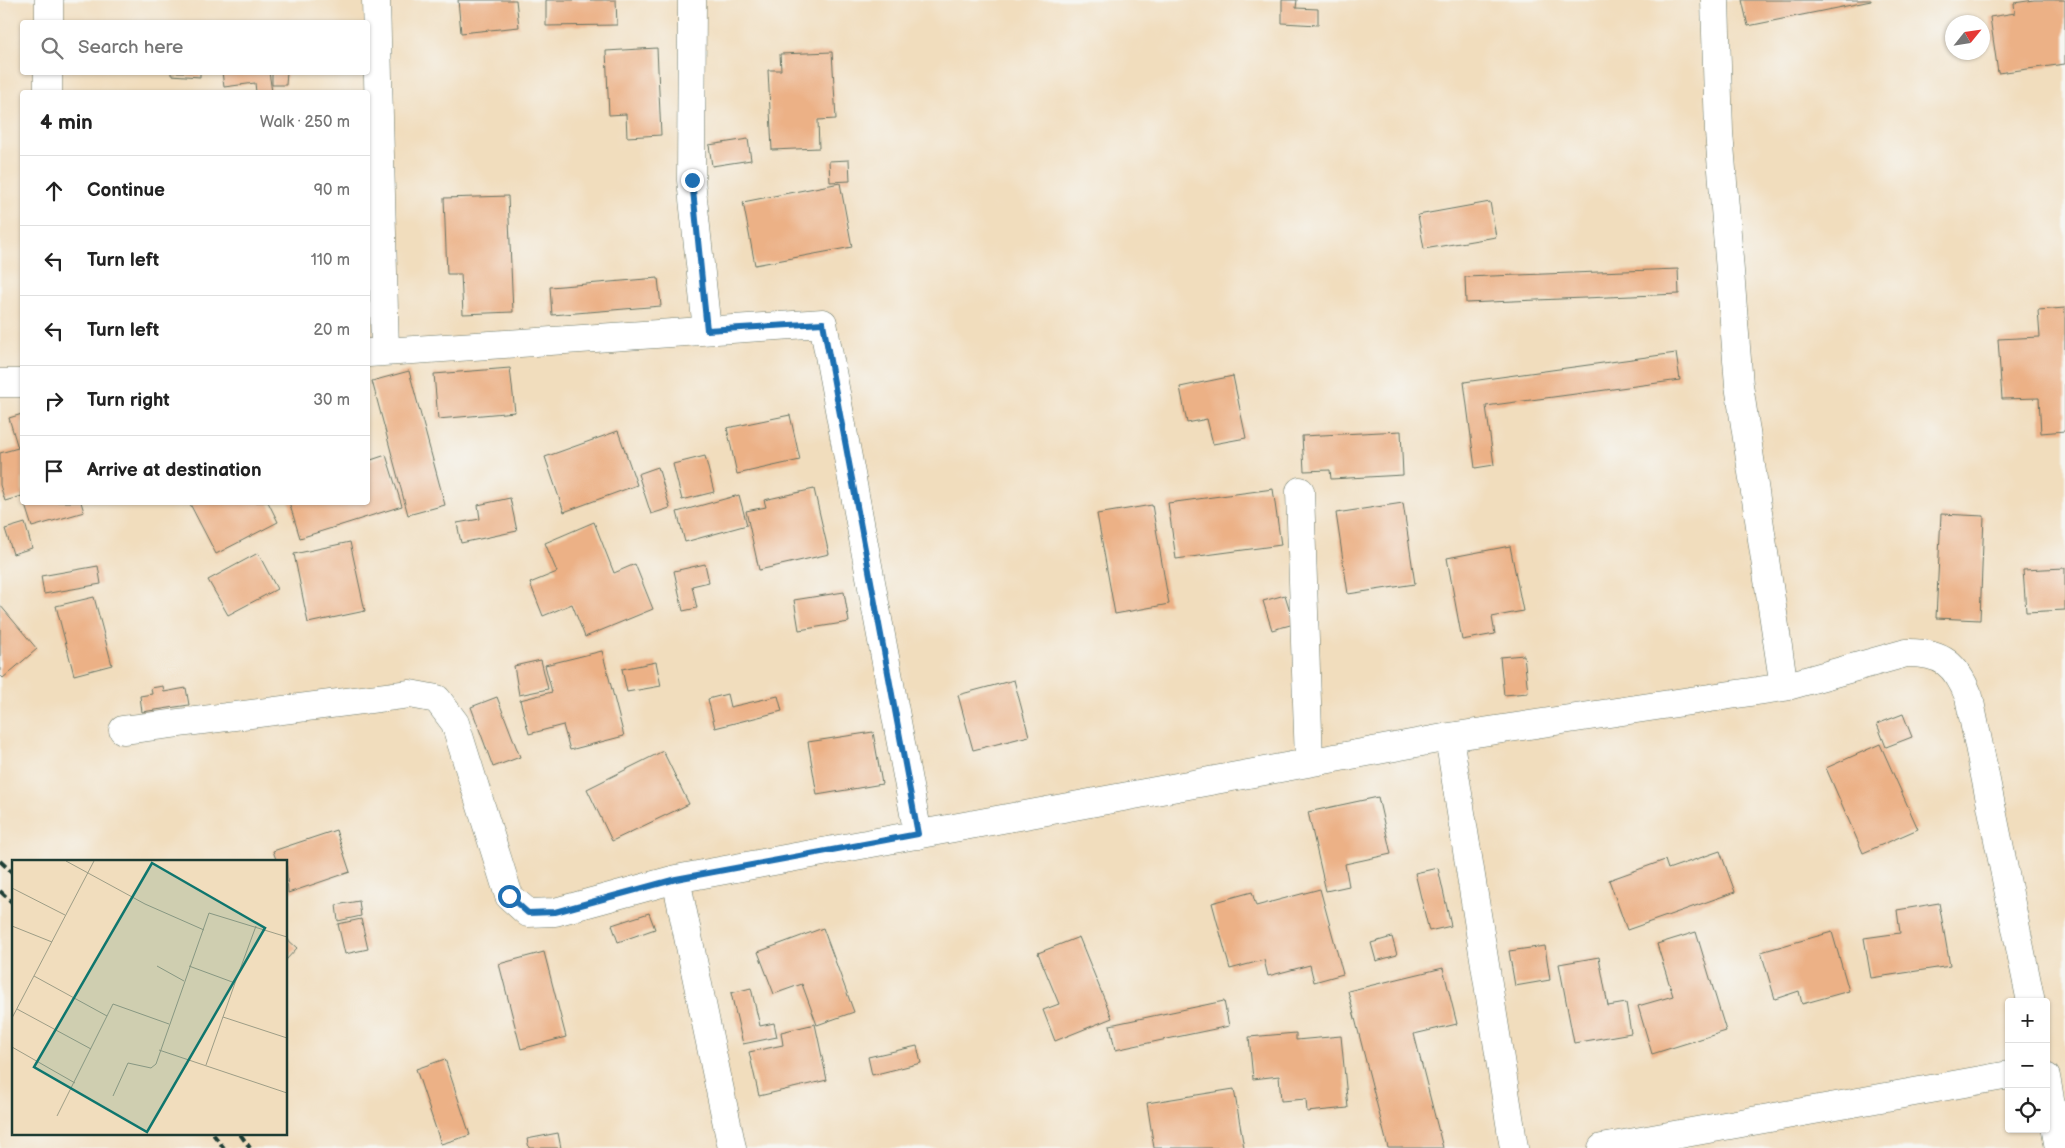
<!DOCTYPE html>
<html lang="en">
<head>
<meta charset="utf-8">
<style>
  :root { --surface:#fff; --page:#f6f6f6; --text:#222; --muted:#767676; --line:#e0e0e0 }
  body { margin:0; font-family:"Balsamiq Sans",sans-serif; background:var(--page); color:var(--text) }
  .controls { position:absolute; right:15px; bottom:15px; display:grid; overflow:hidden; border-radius:5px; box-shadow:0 1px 4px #0004 }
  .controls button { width:45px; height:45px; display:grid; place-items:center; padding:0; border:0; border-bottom:1px solid var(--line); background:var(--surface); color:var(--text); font:25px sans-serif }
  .compass { position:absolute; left:1945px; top:15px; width:45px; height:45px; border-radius:50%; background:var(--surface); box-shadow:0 1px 4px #0004; rotate:60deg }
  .stop { position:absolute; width:15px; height:15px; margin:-11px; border:4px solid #1f6fb2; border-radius:50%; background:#fff }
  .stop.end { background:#1f6fb2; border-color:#fff; box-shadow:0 1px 5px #0008 }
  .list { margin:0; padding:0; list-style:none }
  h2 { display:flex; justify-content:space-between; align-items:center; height:65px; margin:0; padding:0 20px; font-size:21px }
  h2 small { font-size:16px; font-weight:400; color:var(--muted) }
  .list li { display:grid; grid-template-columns:32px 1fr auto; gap:15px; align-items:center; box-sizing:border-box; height:70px; padding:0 20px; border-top:1px solid var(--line) }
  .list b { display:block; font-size:19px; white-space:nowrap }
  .list em { font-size:16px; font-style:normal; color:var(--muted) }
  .icon { flex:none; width:28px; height:28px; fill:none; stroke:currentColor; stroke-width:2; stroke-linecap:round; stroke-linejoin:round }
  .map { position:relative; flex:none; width:2065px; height:1148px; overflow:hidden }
  .search { position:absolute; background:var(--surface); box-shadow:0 1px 4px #0004; left:20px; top:20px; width:350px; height:55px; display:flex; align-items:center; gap:12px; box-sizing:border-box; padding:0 18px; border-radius:5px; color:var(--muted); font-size:19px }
  .panel { position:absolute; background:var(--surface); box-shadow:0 1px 4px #0004; left:20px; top:90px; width:350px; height:415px; border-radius:5px }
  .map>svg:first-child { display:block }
</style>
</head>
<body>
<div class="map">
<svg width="2065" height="1148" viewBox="0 0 2065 1148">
  <rect width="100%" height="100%" fill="#f6f6f2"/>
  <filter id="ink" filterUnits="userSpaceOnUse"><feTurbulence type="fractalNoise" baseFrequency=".02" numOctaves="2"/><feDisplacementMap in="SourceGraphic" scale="10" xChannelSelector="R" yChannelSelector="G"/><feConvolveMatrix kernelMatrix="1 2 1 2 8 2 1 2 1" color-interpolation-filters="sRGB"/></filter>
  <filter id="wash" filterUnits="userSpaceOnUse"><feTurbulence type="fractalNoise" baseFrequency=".0096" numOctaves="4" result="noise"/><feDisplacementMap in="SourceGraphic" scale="20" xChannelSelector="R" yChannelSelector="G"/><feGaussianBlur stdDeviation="1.12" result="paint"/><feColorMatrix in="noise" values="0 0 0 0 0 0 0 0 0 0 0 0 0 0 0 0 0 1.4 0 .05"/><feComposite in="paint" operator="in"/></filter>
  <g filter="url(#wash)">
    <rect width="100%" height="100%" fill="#f1ddbd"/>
    <g id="blocks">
      <!-- building -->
      <path fill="#ecb186" d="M458,0H516L519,27L461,33Z
        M546,0H616L617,25L546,26Z
        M1282,0H1297L1296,8L1318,9V25L1282,23Z
        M1742,0H1871V1L1748,26Z
        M2034,0H2065V64L1998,73L1990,17L2015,13L2014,3Z
        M657,48L661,135L627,137L626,114L609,115L606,51Z
        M832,52L836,119L818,120L819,148L772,150L768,70H781L780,54Z
        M171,72H200V77L171,75Z
        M222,72H269L272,92H256L255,83L224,87Z
        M272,72H287L286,85H272Z
        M748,139L751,160L712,166L709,145Z
        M849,160L850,181L830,182L829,161Z
        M840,183L852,247L755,265L743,202Z
        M508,196L513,312L463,314L461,274H447L444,198Z
        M1490,202L1496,237L1424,249L1418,215Z
        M1678,269L1679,294L1466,303L1465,277Z
        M658,278L661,306L552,315L550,287Z
        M2065,308V431L2041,433L2039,398L2002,399L1998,339L2040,337L2038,310Z
        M1676,353L1680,380L1486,406L1494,465L1475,468L1464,382Z
        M510,368L515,412L438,419L434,374Z
        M409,371L445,505L408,515L372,381Z
        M1233,376L1246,438L1213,444L1207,419L1187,423L1180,387Z
        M22,414V496L5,501L0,485V453L18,448L9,418Z
        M790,415L800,460L737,474L727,428Z
        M618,431L637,485L564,512L545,457Z
        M1401,431L1403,475L1331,479L1330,470L1304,471L1302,436Z
        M386,455L402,506L300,538L289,502H368V461Z
        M705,456L714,492L682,500L673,464Z
        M658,467L670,508L651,514L638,474Z
        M814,489L829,554L759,570L746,511L766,507L764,500Z
        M1273,489L1281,545L1176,559L1168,503Z
        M739,495L747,525L685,542L677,512Z
        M510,498L517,531L461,543L457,523L480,519L478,505Z
        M24,502H81L84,512L32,527Z
        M189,502H268L278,522L216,554Z
        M1403,503L1415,584L1348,594L1336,513Z
        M1152,505L1169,604L1115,614L1097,514Z
        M1941,514L1984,516L1980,620L1936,618Z
        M594,522L614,573L635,564L653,609L585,637L572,604L543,616L530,583L557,572L545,543Z
        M25,523L32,548L13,554L5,529Z
        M350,542L365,611L308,623L294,554Z
        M1510,546L1523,611L1492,617L1495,634L1462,640L1447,558Z
        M258,553L277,589L228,615L208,580Z
        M705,564L709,582L692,586L697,608L683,611L674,571Z
        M98,566L101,584L44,594L41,576Z
        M2065,568V610L2026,612L2023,570Z
        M844,592L849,622L799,630L794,600Z
        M1285,595L1294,624L1272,630L1263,601Z
        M94,597L112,665L74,675L56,606Z
        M0,605L37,649L3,678L0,675Z
        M602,651L624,736L570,750L563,725L529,734L520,700L552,692L545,665Z
        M1524,655L1528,693L1504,695L1500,657Z
        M541,660L548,689L519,695L514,666Z
        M656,662L661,686L627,692L622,669Z
        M1014,680L1029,736L973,750L958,695Z
        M163,686L164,692L186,688L189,705L142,712L140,696L152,694L151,688Z
        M727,694L730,707L778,696L782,711L715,728L708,699Z
        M497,697L520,757L493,767L471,707Z
        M1903,714L1912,737L1886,747L1877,724Z
        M873,732L882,784L817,795L808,742Z
        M1880,744L1918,829L1863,853L1826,768Z
        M663,751L689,804L612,841L587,789Z
        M1378,797L1391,854L1345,864L1349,886L1326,891L1308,812Z
        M336,830L350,872L288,893L286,862H277L273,851Z
        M1720,851L1735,892L1627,930L1609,880L1665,860L1668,869Z
        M1438,868L1451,926L1429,931L1415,873Z
        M1320,889L1343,974L1314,982L1310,965L1268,976L1264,960L1230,969L1212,903L1252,892L1256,906Z
        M359,901L361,916L338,921L336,905Z
        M1939,903L1950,966L1871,978L1864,938L1900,933L1897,910Z
        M649,913L655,929L618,942L612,925Z
        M361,919L368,949L345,954L338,924Z
        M823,928L854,1012L817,1025L802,984L774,994L758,952Z
        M1696,932L1726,1031L1652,1054L1638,1006L1673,996L1657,944Z
        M1832,932L1849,991L1802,1004L1799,991L1775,999L1761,952Z
        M1079,937L1112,1018L1055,1041L1043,1010L1059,1004L1038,953Z
        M1392,937L1397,955L1376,961L1371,943Z
        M286,938L297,948L286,960Z
        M1545,946L1550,980L1515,986L1509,951Z
        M544,952L566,1037L521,1049L499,964Z
        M1599,957L1608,1006L1626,1003L1631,1033L1574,1043L1559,964Z
        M1443,968L1457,1024L1414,1034L1443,1148H1388L1348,991Z
        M751,988L760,1026L774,1023L777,1037L743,1044L731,993Z
        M1224,1001L1229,1026L1115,1050L1110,1025Z
        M815,1024L827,1080L759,1096L749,1052L783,1045L781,1032Z
        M1296,1033V1040L1341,1036L1348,1108L1307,1112L1306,1099L1281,1101L1279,1076L1253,1079L1249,1037Z
        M917,1046L921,1063L872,1075L868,1057Z
        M445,1059L470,1135L441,1144L416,1069Z
        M1234,1089L1244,1148H1154L1147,1103Z
        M558,1133L561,1148H529L527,1139Z"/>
    </g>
  </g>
  <g filter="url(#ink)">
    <use href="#blocks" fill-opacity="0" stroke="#687564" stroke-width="1"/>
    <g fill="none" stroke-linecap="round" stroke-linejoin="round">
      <!-- minor casing -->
      <g stroke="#687564" stroke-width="29">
        <path id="minor" d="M376,0L385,351
          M692,0L691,180L707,330
          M1715,0L1719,132L1739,385L1784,687
          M49,22V0
          M48,92V72
          M368,353L823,323L918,835
          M0,383H22
          M1300,491L1309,762
          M123,730L410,694L437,699L455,723L509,896L528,913L555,912L676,879L1449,737L1784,687L1906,653C1942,652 1956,664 1969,697L2031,1002
          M1449,737L1514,1148
          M676,879L732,1148
          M2046,1077L2059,1148
          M1602,1148L2009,1075"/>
      </g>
      <!-- minor -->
      <use href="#minor" stroke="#fff" stroke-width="28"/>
      <!-- rail -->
      <path stroke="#1f3d34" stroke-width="4" stroke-dasharray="8 4" stroke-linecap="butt" d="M0,861L14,874
        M0,891L14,904
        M213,1134L224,1148
        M240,1134L250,1148"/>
    </g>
  </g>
  <g fill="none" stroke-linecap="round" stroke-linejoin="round" filter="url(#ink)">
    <!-- route -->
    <path stroke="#1f6fb2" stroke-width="6" d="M509,896L528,913L555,912L676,879L918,834L823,323L707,330L692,180"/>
  </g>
  <!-- overview -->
  <g transform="translate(12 860)">
    <rect width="275" height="275" fill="#f1ddbd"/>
    <path fill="none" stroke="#9d9d86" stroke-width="1" d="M54,1L133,44L192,70M0,28L53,55M0,66L40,82M145,106L172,121M177,106L223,123L194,205M22,116L95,156M223,123L244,66M5,149L79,189M211,157L275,178M0,158L82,1M0,187L63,223M147,190L275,233M101,236L116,203L139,208L144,204L197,53L275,77M45,256L101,144L157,164"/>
    <path fill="#0f766e" fill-opacity="0.15" stroke="#0f766e" stroke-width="2.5" d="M140,3L253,68L135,272L22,207Z"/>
    <rect width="275" height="275" fill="none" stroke="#1f3d34" stroke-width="2.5"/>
  </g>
</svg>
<div class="controls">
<button>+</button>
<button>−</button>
<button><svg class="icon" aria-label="locate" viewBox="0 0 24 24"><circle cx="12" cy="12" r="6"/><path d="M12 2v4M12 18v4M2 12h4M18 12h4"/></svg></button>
</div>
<svg class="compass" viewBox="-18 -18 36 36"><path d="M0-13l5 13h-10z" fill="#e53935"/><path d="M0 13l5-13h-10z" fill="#767676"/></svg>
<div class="stop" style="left:509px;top:896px"></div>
<div class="stop end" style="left:692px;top:180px"></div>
<div class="search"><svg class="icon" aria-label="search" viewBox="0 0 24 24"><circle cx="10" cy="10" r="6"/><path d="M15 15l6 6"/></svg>Search here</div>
<section class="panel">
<h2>4 min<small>Walk · 250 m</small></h2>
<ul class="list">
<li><svg class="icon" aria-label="ahead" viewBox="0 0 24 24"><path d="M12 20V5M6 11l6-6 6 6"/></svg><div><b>Continue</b></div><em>90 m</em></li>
<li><svg class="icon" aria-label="left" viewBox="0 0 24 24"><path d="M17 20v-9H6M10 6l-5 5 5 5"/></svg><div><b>Turn left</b></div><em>110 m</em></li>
<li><svg class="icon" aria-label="left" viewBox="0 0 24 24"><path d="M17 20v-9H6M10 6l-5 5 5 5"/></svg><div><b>Turn left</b></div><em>20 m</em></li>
<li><svg class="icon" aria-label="right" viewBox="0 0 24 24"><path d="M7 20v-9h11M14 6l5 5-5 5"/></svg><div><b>Turn right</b></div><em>30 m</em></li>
<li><svg class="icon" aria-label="arrive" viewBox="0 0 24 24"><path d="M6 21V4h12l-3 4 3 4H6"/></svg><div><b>Arrive at destination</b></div></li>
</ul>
</section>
</div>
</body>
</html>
